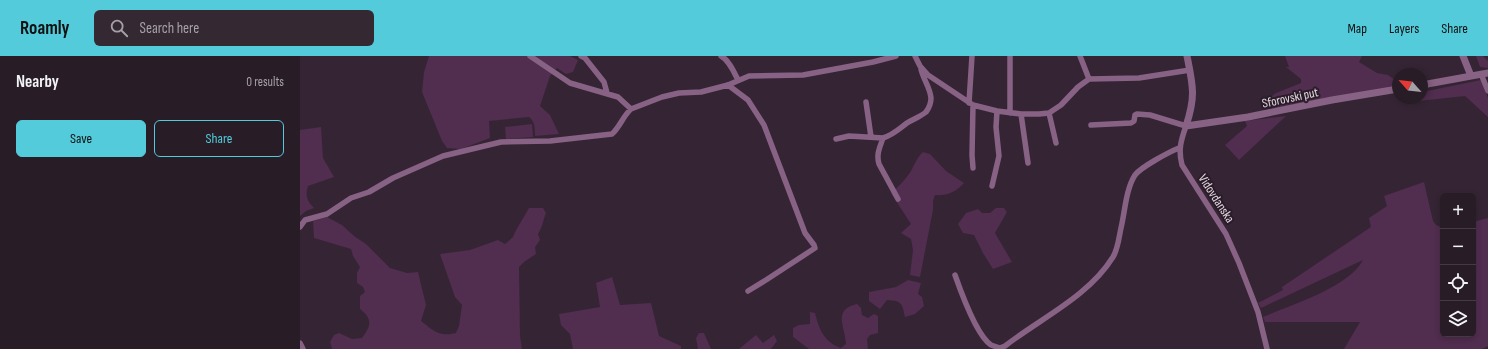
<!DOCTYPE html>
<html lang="en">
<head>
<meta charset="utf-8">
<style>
  :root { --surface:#281c27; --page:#342933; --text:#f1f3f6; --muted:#a5a1a7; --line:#443a44; --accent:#53cbdb }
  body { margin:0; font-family:"Sofia Sans Condensed",sans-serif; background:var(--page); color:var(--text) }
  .controls { position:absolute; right:12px; bottom:12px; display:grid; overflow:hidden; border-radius:6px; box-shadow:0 2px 6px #0003 }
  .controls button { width:36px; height:36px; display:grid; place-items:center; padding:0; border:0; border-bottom:1px solid var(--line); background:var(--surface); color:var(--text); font:20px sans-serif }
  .compass { position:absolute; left:1092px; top:12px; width:36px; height:36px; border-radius:50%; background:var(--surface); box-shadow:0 2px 6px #0003; rotate:297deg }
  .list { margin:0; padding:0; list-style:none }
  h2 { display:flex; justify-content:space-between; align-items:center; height:52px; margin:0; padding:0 16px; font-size:17px }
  h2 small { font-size:13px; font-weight:400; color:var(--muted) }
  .actions { display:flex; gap:8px; padding:12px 16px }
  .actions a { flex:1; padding:9px 0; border:1px solid var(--accent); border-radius:6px; text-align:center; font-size:14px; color:var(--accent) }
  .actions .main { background:var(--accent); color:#111 }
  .icon { flex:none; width:22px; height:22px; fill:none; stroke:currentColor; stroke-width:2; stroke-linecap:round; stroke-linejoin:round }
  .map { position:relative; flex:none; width:1188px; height:293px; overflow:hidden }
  header { display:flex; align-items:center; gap:24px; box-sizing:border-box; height:56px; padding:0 20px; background:var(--accent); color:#111 }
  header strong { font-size:19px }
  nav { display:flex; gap:22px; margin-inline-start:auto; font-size:14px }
  .search { width:280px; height:36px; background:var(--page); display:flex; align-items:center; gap:10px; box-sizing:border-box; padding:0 14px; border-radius:6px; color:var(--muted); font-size:15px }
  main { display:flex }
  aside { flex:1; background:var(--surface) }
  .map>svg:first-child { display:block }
</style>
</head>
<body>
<header>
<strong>Roamly</strong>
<div class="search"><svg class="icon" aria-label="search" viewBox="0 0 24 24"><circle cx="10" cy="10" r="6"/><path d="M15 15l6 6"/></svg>Search here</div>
<nav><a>Map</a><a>Layers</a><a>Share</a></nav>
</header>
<main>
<aside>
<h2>Nearby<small>0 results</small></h2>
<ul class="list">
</ul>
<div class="actions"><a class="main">Save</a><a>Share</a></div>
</aside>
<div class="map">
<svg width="1188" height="293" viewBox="0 0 1188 293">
  <rect width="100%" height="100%" fill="#352534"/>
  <!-- green -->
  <path fill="#512d4f" d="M129,0H270L278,4L273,16L266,18L257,12L250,20L240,50L250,59L259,78L235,80C235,73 235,65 229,61L189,65L190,82L161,93L147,92L142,85L122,36L124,16Z
    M985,0H1062L1059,6L1077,17L1088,19L1098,26V31L975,53L970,49L972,40L976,37L1001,27V23L986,11H989Z
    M1176,0H1183L1188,5V12L1180,11Z
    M1181,24L1188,42V61L1165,40L1110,46V42H1122V36Z
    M986,60L939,104L925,89L947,70L945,65Z
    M232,68L233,81L206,83L205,71Z
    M21,71L23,102L34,121L8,130C5,140 7,145 14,152L6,155L0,160V74Z
    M623,96L630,98L646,115L664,127C656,136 647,140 635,139L633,145V154L620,221L610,219L613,194L611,183L601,177L611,168L598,148L591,137C598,131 604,125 609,118C614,111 616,102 623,96Z
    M1124,126L1133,165L1136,169L1143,172V278H1173V166L1188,162V290L1182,293H1044L1060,266H965L963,261C991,249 1049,231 1063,204L961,252L958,247L983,234L982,231L1071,171L1069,162L1087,150L1084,140Z
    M229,152H243L246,157C243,164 243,170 238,178L240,184L235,191L236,198L224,206L219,211L220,280L222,293H32L30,286L34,279L39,277L52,283L62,282C71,270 73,263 60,253V240L65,236L63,231L57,227V217L60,211L53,200L51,193L14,182L13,165L27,161L42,169L54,180L66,188L90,212L107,217L118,216L126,249L121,265C134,275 139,281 156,277L159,270L162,249L155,241L140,198L170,194L198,184L205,188L213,181L215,176Z
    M696,152H704L707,156L695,177L712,206L693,213L683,197L674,179L663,177L658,168L666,157L678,153L682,157H690Z
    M312,221L320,249L351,247L359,280L381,290V293H273L270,278L261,269L259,258L300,251L296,227Z
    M608,224L621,227L618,238L622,241L624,250L615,258L605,261C602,247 602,245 587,244L580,253L569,245V236L596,231Z
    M557,248L561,252L562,259L568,262L574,258L578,260V277L570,279L567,283L568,293H509L493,281V272L499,269L510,268V256L515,257C519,273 524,286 541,292L546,288C545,270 532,254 557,248Z
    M399,277H404L411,293H398L396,282Z
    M456,279L463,287L474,279L477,285L471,293H439Z"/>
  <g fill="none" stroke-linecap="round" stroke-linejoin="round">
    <!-- minor -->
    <path stroke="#886285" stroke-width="5.5" d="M230,0L270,27L318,41L331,53L362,41L379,37L401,36L428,29L449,20L503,19L573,6L596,0
      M281,0L285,2L304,26L307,37
      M421,0C429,4 434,16 438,24
      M615,0L620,10L628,19L673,49L697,55L721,58H739L749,57L761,49L778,31L789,23L839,22L890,14
      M780,0L789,23
      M1181,18L1188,35
      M428,29L448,44L464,69L505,177L514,189L515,192L466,224L448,235
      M566,46L571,81
      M669,47L672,0
      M673,49L672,99L673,112
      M710,57V0
      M749,57L756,87
      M721,58L728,107
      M791,69L831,67L834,65L835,59L837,58L850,59L886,70C881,84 878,94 882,109L926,178L939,207L958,256L967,293
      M536,83L549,80L583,82
      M692,130L699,100L696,71L697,55
      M598,143L579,108C576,98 580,91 583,82C593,79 599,73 607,67C613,63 620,61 626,56C629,52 631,47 631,42C630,31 623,23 621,13
      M0,171L5,164L27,158L51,142L69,136L93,122L143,100L201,86L250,85L312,78C320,71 323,60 331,53
      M655,219C661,236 676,279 691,289C694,290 697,291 700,292L705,290C741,262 788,241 813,201C818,193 819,181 821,172C825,155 826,133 835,119C841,111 869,96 879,92
      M0,287L3,293"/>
    <!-- tertiary -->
    <path stroke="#886285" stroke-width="7" d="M887,0C893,30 896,40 886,70L948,61L1032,44L1098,33
      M1163,0L1171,20
      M1122,29L1188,17"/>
  </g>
  <g text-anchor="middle" stroke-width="4" stroke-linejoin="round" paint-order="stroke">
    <!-- street labels -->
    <g font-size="13" fill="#e2d7e1" stroke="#2b1c2a">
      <text transform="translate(990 41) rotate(-12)" y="5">Sforovski put</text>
      <text transform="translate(917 142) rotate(57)" y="5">Vidovdanska</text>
    </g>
  </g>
</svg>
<div class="controls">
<button>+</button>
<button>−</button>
<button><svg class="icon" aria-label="locate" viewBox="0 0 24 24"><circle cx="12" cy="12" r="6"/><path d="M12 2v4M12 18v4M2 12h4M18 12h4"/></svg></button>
<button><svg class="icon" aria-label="layers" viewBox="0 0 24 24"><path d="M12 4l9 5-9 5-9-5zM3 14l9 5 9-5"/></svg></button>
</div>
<svg class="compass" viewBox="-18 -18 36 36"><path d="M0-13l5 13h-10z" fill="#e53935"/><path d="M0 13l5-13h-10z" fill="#a5a1a7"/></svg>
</div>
</main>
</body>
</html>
